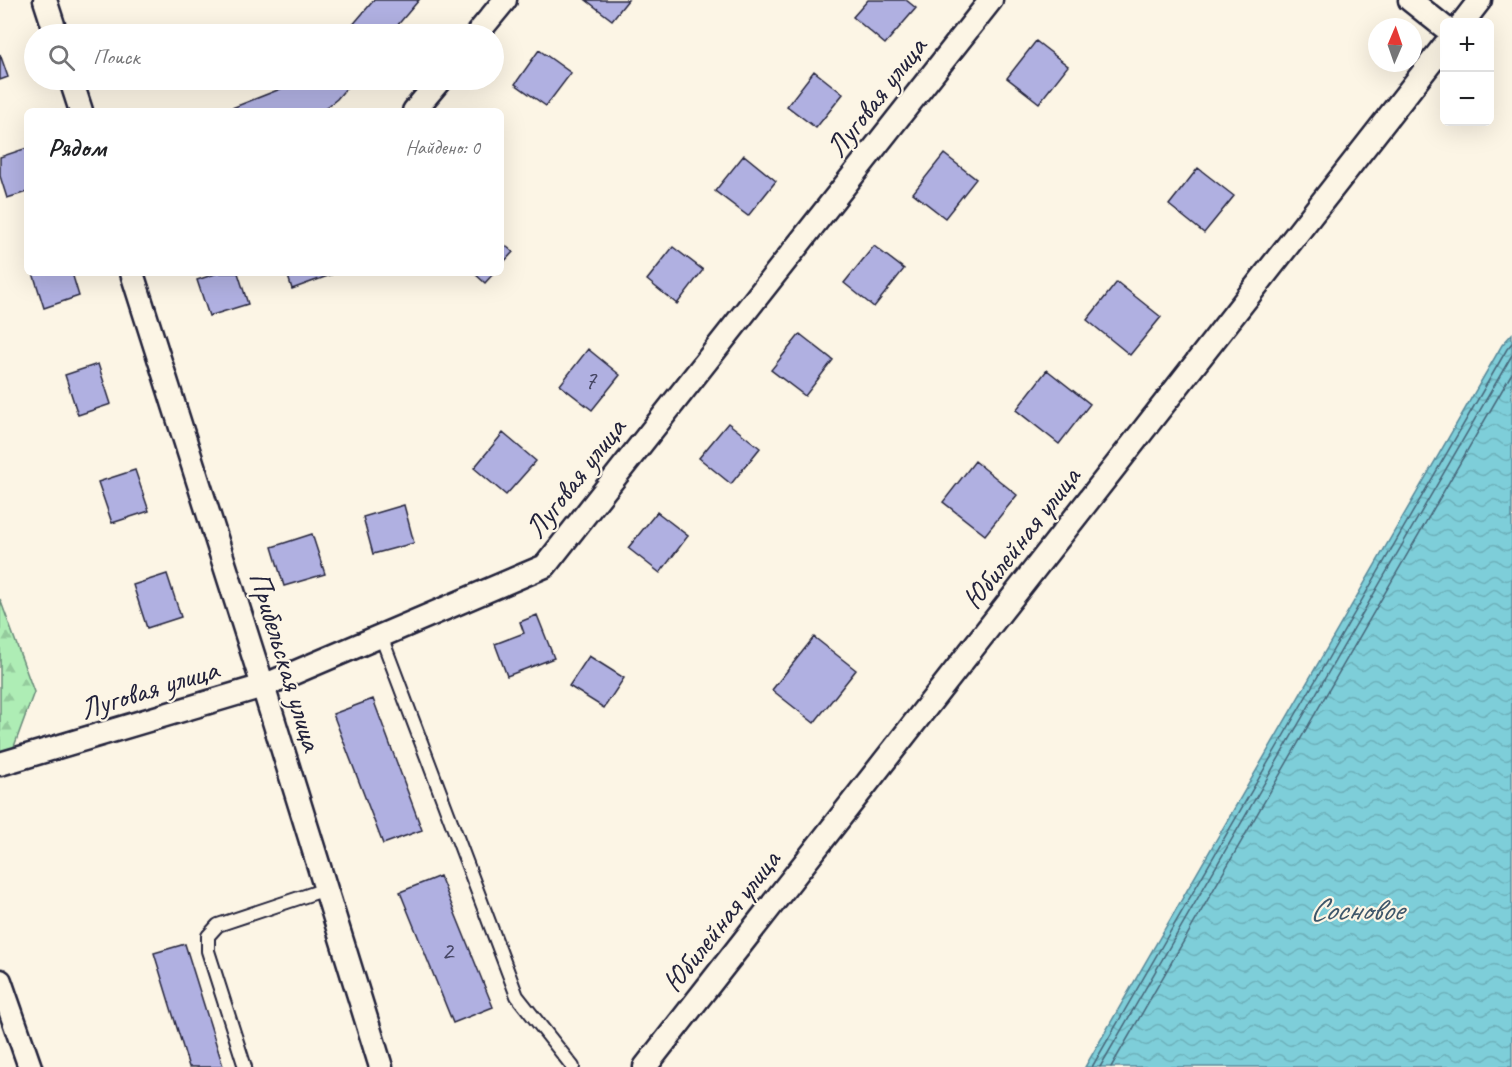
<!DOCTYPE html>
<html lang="ru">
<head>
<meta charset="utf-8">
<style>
  :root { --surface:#fff; --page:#f6f6f6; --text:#202124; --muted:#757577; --line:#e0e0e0 }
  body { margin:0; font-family:Caveat,sans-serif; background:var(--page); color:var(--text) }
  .controls { position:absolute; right:18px; top:18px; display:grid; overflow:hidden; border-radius:9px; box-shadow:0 6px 24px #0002 }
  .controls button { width:54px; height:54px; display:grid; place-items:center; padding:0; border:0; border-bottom:2px solid var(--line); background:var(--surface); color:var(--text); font:30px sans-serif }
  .compass { position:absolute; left:1368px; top:18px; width:54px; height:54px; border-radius:50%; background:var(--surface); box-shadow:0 6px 24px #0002; rotate:2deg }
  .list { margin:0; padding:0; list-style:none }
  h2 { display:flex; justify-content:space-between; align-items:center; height:78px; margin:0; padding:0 24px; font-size:26px }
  h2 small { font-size:20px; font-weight:400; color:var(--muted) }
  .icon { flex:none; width:33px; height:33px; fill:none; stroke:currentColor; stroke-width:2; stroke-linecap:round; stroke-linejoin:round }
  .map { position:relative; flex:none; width:1512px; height:1067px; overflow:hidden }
  .search { position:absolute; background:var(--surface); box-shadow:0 6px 24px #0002; left:24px; top:24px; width:480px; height:66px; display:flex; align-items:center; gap:15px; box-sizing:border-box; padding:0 21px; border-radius:33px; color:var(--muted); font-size:22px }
  .panel { position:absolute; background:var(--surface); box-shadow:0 6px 24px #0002; left:24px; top:108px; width:480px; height:168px; border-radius:9px }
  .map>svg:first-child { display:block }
</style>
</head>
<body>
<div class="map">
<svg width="1512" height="1067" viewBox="0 0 1512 1067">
  <defs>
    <pattern id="forest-firs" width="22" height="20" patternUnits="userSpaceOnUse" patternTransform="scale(1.5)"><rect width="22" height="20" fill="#aeedb5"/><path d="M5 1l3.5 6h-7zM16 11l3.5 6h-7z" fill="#95cb9d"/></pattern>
    <pattern id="water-waves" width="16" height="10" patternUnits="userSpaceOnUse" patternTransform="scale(1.5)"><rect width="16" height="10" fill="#7eced9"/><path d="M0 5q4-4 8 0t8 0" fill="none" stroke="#6db1bb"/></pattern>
  </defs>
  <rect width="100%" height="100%" fill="#fcf5e5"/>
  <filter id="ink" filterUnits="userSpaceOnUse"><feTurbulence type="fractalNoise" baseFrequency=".0167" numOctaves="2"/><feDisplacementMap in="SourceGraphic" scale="12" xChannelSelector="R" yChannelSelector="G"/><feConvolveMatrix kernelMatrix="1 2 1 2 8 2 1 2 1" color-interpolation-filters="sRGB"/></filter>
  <g filter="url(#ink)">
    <!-- forest -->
    <path fill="url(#forest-firs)" stroke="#688878" stroke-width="1.5" d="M0,599L34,692L8,763L0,762Z"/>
    <!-- water -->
    <path fill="url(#water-waves)" stroke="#59899a" stroke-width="1.5" d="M1512,334V1067H1085L1502,345Z"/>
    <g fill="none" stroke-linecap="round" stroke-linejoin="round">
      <!-- shore -->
      <path stroke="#47677a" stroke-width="1.5" d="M1092,1067L1507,349L1512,343
        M1100,1067L1512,355
        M1111,1067L1512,373"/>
    </g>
    <!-- building -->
    <path fill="#b0b0e1" stroke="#22223b" stroke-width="1.5" d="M374,0H419L390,34H345Z
      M586,0H628L612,20Z
      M868,0H906L916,8L885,44L853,17Z
      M1036,41L1068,66L1039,103L1007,78Z
      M539,50L571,73L546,106L515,84Z
      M0,54L8,77L0,80Z
      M814,71L843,94L816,128L787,106Z
      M303,80H353L337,99L322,111H233L232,108Z
      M27,148V192L7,198L0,176V157Z
      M944,154L976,179L945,218L913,193Z
      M744,155L776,181L748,216L715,191Z
      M1198,168L1234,196L1204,233L1169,205Z
      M501,242L513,252L501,265Z
      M874,246L904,269L874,307L844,283Z
      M673,247L703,270L677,304L647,280Z
      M33,273H72L79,296L44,308Z
      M218,273H238L248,304L209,316L197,280Z
      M287,273H336L292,289Z
      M474,273H494L485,283Z
      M1117,282L1161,317L1130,355L1087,320Z
      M800,334L833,360L805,396L771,370Z
      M588,349L620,375L592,410L560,385Z
      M98,364L111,404L78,415L65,375Z
      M1047,370L1090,404L1059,444L1016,410Z
      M728,423L760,448L731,484L699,458Z
      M503,433L536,461L506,495L474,468Z
      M975,461L1017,495L985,535L943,502Z
      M135,470L149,511L112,523L98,482Z
      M404,505L414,543L373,554L363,517Z
      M657,512L688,536L660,573L628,548Z
      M312,534L325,574L284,586L272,547Z
      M167,574L181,617L147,628L133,585Z
      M537,615L554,658L507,676L495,644L524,633L520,622Z
      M814,637L856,670L814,723L772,690Z
      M589,656L624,678L604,708L569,686Z
      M373,699L422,830L383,844L333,714Z
      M440,876L493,1007L453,1023L400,892Z
      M185,944L223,1066L222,1067H189L154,953Z"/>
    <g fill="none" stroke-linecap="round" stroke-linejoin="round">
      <!-- lane casing -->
      <g stroke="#22223b" stroke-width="16">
        <path id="lane" d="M381,636L517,996L573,1067
          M245,1067L208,951V936L218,925L326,889"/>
      </g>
      <!-- street casing -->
      <g stroke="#22223b" stroke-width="27">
        <path id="street" d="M45,0L56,34
          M1410,0L1444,27
          M1463,22L1480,0
          M477,34L505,0
          M71,80L81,111
          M414,111L440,80
          M132,273L263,686L381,1067
          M0,764L263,686L545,566L991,0
          M0,981L30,1067
          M645,1067L1444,46"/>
      </g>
      <!-- lane -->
      <use href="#lane" stroke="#fcf5e5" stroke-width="12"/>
      <!-- street -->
      <use href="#street" stroke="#fcf5e5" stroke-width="22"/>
    </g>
  </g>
  <g text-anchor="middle" stroke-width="4.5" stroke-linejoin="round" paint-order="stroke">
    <!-- number labels -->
    <g font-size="27" fill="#464664">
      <text x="590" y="389">7</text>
      <text x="447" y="959">2</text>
    </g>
    <!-- street labels -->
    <g font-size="30" fill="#22223b" stroke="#fcf5e5">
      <text transform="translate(876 97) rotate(-52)" y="10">Луговая улица</text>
      <text transform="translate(575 478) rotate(-52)" y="10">Луговая улица</text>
      <text transform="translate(1021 538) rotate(-52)" y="10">Юбилейная улица</text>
      <text transform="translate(286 661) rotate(73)" y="10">Прибельская улица</text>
      <text transform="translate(149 689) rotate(-17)" y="10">Луговая улица</text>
      <text transform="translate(721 921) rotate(-52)" y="10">Юбилейная улица</text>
    </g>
    <!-- water labels -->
    <g font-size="32" font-style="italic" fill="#3e566a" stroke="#fcf5e5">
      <text x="1356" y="920">Сосновое</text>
    </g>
  </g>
</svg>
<div class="controls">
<button>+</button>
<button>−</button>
</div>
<svg class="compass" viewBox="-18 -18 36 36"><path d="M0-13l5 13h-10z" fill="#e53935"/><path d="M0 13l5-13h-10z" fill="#757577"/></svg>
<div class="search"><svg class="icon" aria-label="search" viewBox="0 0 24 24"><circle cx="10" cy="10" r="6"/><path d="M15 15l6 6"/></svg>Поиск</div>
<section class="panel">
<h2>Рядом<small>Найдено: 0</small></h2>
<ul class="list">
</ul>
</section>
</div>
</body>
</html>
